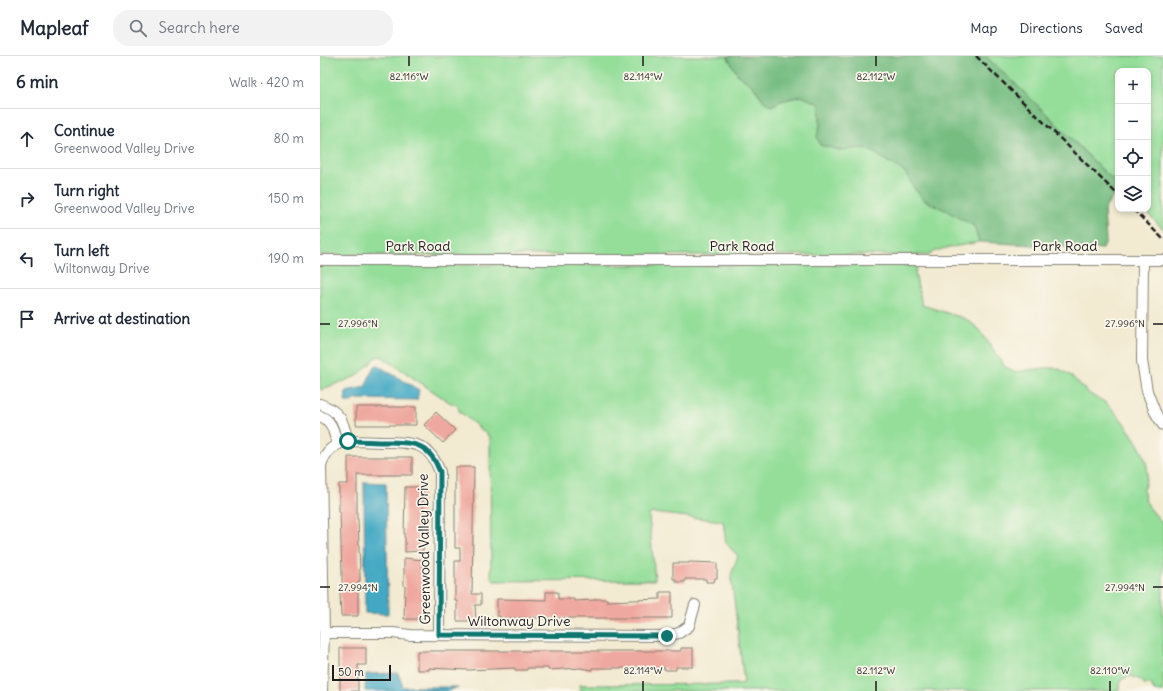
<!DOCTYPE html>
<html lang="en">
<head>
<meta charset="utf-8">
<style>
  :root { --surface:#fff; --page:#f2f2f3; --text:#1f2937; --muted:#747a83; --line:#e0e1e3 }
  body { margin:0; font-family:Delius,sans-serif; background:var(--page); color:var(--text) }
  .controls { position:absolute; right:12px; top:12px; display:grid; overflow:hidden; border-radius:8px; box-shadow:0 2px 6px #0003 }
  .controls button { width:36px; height:36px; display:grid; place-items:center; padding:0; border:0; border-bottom:1px solid var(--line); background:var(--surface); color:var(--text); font:20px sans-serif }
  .scale { position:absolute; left:12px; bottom:10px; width:59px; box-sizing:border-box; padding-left:4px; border:2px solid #1c1c1c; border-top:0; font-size:11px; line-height:14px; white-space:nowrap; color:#1c1c1c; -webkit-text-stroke:3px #fbf7ec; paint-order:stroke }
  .stop { position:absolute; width:12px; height:12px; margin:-9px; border:3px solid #0f766e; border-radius:50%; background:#fff }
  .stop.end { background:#0f766e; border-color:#fff; box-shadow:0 1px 4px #0008 }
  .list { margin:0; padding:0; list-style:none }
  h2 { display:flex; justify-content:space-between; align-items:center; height:52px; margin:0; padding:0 16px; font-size:17px }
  h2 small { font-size:13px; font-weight:400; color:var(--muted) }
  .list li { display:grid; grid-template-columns:26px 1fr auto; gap:12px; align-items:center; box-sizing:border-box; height:60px; padding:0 16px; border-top:1px solid var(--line) }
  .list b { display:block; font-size:15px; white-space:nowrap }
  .list p { margin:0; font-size:13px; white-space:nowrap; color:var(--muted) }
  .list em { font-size:13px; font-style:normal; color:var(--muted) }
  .icon { flex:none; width:22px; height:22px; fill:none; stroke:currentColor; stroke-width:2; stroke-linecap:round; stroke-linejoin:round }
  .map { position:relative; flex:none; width:843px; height:635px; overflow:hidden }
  header { display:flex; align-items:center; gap:24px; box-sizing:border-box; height:56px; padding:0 20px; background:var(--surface); border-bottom:1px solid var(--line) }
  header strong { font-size:19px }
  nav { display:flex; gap:22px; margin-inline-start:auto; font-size:14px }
  .search { width:280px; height:36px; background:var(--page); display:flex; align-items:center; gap:10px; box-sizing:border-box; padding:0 14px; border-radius:16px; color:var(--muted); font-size:15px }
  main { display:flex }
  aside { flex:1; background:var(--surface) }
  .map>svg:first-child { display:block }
</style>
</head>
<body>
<header>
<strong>Mapleaf</strong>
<div class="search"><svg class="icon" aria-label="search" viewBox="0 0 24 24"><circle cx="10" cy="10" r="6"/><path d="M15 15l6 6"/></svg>Search here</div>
<nav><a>Map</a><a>Directions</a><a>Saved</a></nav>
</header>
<main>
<aside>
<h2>6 min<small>Walk · 420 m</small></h2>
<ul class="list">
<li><svg class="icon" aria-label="ahead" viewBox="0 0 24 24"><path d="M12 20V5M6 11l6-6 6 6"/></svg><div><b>Continue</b><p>Greenwood Valley Drive</p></div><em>80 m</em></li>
<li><svg class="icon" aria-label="right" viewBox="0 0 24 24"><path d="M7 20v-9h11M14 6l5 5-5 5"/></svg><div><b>Turn right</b><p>Greenwood Valley Drive</p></div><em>150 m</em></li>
<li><svg class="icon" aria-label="left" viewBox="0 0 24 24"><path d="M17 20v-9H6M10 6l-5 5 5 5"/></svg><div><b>Turn left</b><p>Wiltonway Drive</p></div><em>190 m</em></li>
<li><svg class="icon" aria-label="arrive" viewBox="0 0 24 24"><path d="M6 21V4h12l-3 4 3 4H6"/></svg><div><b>Arrive at destination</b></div></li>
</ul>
</aside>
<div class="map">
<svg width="843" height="635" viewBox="0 0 843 635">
  <rect width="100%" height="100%" fill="#fbf7ec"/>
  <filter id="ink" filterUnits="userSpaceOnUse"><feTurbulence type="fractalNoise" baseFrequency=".025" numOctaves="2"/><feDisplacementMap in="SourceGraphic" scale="8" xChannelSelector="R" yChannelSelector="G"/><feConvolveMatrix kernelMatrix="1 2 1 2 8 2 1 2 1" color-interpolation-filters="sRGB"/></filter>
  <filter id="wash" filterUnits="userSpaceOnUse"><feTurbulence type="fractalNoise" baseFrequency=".012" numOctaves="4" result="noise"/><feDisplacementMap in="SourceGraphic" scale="16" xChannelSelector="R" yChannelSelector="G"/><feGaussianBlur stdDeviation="0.9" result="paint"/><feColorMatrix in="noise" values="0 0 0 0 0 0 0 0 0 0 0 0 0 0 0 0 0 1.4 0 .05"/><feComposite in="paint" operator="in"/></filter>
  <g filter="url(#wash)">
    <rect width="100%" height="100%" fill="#f2ead1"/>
    <!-- green -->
    <path fill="#94de9a" stroke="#587d5b" d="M0,0H407L418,19L432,29L444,45L451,50L461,45L481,40L500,48V69L497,81L536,92H546L585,116L594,132L604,144L623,153L654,170L659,186L622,193L606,199H0Z
      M665,0H843V173L823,153H828V15H798V129C754,86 711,41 665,0Z
      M0,209H597L595,217L602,249L646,263L660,274L684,310L694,316C704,315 730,310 739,313C755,320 761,332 773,340C777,343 783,344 786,347C800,359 824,392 827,410C829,420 823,429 824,438C825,450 837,459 843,469V635H834L831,628H824L821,624L811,620L802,623L798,635H260V629L421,628L424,626L411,519L418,500L406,487L403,465L333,457L330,458L329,461L335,524L174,525L171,521L170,381L139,355L138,350L129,346L61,300L57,301L37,320L0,334Z"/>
    <!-- forest -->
    <path fill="#77bd82" stroke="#4a6c4f" d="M407,0H665C711,41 754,86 798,129V136L794,139L784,154L786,185L783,193L659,186L654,170L623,153L604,144L594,132L585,116L546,92L519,94L500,89L497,81L500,69V48L481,40L461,45L451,50L444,45L432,29L418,19Z"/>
    <!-- water -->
    <path fill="#43a8c3" stroke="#306270" d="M57,309L99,334L97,344L36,343L31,346H25L26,335L45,331L54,310Z
      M44,426L66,427L68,558L45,557Z
      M78,617L83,631H138L127,635H45L46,618Z"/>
    <g id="blocks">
      <!-- building -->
      <path fill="#efa89f" d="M36,351H96V369H36Z
        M116,356L135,374L123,387L104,369Z
        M28,401H92V419H37V463H38L40,518V525H38V560H21L20,539V532H22V518L20,456H19V428H28Z
        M135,411H154L152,538H161V549H155L156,565H137V545H135V505H140V492H135Z
        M85,431H98V434H103V495L85,496V481H84Z
        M84,502L103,504V563H84L85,530H84Z
        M369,506L397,507V522H395L394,526H386V523H365V526H356V523H353V507H369Z
        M226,536H238V543H254V545L275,544V543H287V545L340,543V536H352V562H180V560H177V543L226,544Z
        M20,592H46V609H38V635H20Z
        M361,592H373V611H356V614H345V612H272V614L260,612L228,614V612H207V614H195V612L148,614L109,612V614H97V595H361Z"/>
    </g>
  </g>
  <g filter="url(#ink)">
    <use href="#blocks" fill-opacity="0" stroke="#878376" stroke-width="1"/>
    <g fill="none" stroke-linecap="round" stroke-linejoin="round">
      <!-- minor casing -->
      <g stroke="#878376" stroke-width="12">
        <path id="minor" d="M0,204H843
          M823,204L822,305L827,335L835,356L843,369
          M0,348C21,356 23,365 28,385
          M0,360C12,364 14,376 17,388
          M4,577H73L90,579L347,580L359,577L369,570L375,549
          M2,635L4,577L1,409C6,394 13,389 28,385C41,385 55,386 68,386C96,387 109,387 120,416L119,579"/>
      </g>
      <!-- minor -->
      <use href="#minor" stroke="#fff" stroke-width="10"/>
      <!-- rail -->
      <path stroke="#1c1c1c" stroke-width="2.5" stroke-dasharray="6 3" stroke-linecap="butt" d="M656,0L798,139
        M813,153L843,183"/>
    </g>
  </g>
  <g fill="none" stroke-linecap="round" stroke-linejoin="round" filter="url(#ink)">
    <!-- route -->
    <path stroke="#0f766e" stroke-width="5" d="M28,385C41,385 55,386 68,386C96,387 109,387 120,416L119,579L347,580"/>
  </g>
  <!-- ticks -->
  <path fill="none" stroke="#1c1c1c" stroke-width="1.5" d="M89,0V10M323,0V10M556,0V10M0,268H10M833,268H843M0,531H10M833,531H843M323,625V635M556,625V635M790,625V635"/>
  <g text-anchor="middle" stroke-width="3.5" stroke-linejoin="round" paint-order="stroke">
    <!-- street labels -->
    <g font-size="14" fill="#1c1c1c" stroke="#fbf7ec">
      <text x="98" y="195">Park Road</text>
      <text x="422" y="195">Park Road</text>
      <text x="745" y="195">Park Road</text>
      <text transform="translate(104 493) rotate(-91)" y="5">Greenwood Valley Drive</text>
      <text x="199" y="570">Wiltonway Drive</text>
    </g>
  </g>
  <g font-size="10" text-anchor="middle" fill="#1c1c1c" stroke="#fbf7ec" stroke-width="3.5" stroke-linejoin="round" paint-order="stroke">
    <text x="89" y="24">82.116°W</text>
    <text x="323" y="24">82.114°W</text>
    <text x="556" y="24">82.112°W</text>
    <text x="38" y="271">27.996°N</text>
    <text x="805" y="271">27.996°N</text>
    <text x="38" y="535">27.994°N</text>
    <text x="805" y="535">27.994°N</text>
    <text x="323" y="618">82.114°W</text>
    <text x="556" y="618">82.112°W</text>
    <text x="790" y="618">82.110°W</text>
  </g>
</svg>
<div class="controls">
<button>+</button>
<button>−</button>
<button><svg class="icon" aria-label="locate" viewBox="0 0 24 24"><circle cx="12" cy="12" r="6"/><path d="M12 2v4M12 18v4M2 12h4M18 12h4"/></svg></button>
<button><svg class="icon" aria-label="layers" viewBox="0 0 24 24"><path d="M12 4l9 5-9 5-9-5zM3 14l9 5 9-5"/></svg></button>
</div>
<div class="scale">50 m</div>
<div class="stop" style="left:28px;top:385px"></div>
<div class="stop end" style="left:347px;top:580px"></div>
</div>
</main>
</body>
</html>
